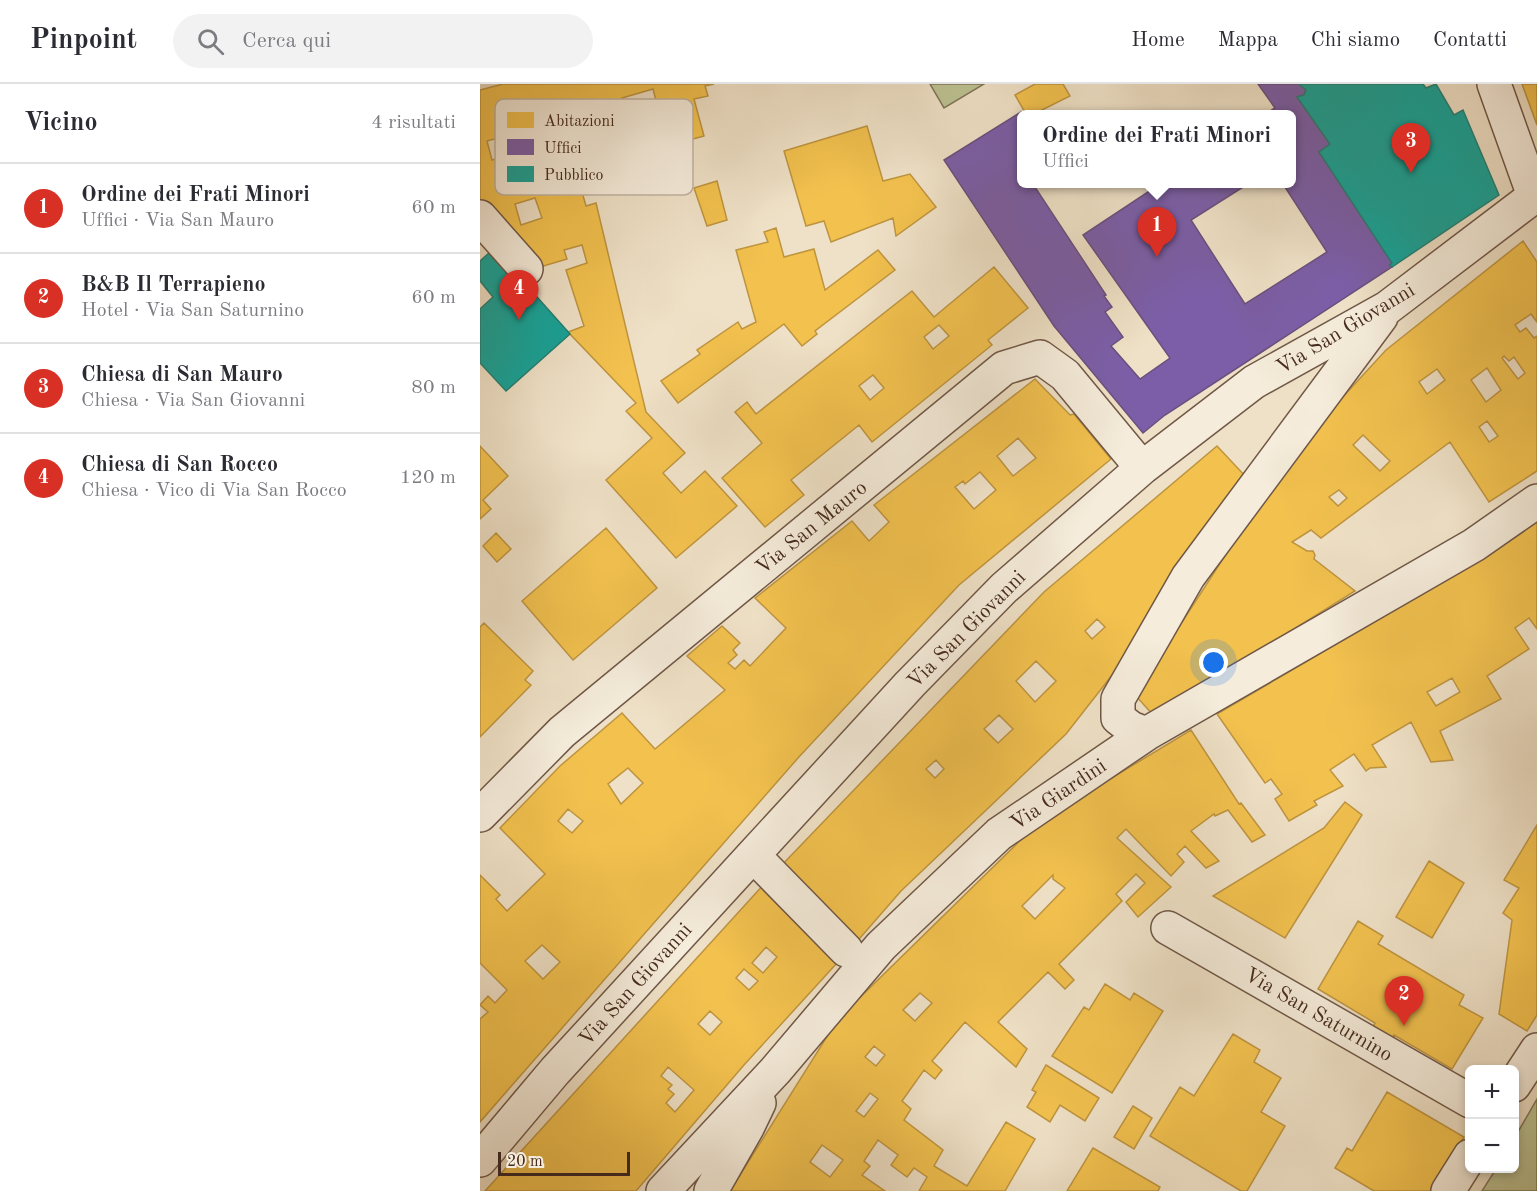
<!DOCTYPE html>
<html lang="it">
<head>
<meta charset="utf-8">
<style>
  :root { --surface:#fff; --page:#f2f2f3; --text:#2b2b33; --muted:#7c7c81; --line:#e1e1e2; --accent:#d93025 }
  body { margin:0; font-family:"Old Standard TT",serif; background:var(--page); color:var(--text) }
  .controls { position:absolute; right:18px; bottom:18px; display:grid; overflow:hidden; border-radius:9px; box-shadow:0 3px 9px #0003 }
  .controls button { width:54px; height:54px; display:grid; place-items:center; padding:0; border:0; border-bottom:2px solid var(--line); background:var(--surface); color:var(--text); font:30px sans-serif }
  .scale { position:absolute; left:18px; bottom:15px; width:132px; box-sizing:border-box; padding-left:6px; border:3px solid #462b1c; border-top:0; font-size:16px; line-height:21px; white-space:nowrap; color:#462b1c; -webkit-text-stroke:4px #f5ecdb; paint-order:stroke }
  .you { position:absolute; left:734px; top:579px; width:21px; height:21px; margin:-15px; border:4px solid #fff; border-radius:50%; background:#1a73e8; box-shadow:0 0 0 9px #1a73e833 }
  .badge { display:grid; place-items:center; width:39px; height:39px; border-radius:50%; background:var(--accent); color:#fff; font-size:20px; font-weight:700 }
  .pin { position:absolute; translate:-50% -50px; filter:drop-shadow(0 2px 3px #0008) }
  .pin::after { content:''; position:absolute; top:32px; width:21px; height:18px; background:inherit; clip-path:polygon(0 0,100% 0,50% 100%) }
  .popup { position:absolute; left:537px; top:26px; width:279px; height:78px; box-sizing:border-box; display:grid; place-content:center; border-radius:9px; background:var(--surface); filter:drop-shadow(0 2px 4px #0005); font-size:20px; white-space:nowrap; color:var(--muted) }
  .popup b { font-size:22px; color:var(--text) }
  .popup::after { content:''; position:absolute; left:50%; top:100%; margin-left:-12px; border:12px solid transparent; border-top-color:var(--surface) }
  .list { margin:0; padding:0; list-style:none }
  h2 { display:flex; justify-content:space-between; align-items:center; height:78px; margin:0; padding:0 24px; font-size:26px }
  h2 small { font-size:20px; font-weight:400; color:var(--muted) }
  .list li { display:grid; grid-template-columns:39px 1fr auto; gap:18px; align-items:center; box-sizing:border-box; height:90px; padding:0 24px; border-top:2px solid var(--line) }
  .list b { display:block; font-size:22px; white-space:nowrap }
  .list p { margin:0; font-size:20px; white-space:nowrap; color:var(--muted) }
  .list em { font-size:20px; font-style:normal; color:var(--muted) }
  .icon { flex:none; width:33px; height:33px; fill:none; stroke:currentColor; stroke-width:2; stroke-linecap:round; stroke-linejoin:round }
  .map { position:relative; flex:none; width:1057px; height:1107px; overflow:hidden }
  header { display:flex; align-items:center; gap:36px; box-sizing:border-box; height:84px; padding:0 30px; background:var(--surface); border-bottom:2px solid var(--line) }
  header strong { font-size:28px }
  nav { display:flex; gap:33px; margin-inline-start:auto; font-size:21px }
  .search { width:420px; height:54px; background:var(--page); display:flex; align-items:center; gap:15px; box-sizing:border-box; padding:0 21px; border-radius:33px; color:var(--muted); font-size:22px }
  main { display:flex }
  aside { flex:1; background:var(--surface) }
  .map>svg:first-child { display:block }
</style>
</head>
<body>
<header>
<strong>Pinpoint</strong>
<div class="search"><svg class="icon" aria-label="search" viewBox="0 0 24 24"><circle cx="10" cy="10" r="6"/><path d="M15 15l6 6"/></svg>Cerca qui</div>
<nav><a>Home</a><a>Mappa</a><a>Chi siamo</a><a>Contatti</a></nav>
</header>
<main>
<aside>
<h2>Vicino<small>4 risultati</small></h2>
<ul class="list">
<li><span class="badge">1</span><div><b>Ordine dei Frati Minori</b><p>Uffici · Via San Mauro</p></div><em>60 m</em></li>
<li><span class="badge">2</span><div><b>B&amp;B Il Terrapieno</b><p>Hotel · Via San Saturnino</p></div><em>60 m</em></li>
<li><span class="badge">3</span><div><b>Chiesa di San Mauro</b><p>Chiesa · Via San Giovanni</p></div><em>80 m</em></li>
<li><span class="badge">4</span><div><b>Chiesa di San Rocco</b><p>Chiesa · Vico di Via San Rocco</p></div><em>120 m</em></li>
</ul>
</aside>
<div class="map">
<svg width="1057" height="1107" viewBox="0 0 1057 1107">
  <rect width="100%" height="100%" fill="#efe1c7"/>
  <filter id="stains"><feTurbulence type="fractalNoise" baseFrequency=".00333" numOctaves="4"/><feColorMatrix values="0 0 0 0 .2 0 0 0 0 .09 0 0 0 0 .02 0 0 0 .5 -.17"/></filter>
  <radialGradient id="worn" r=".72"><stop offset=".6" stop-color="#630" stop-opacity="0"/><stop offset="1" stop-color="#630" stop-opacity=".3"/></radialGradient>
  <!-- green -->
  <path fill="#bcc293" stroke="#817658" stroke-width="1.5" d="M450,0H504L464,24Z
    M1057,1015V1107H1002L1016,1085L1034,1084L1035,1053Z"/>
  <!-- homes -->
  <path fill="#f2c14e" stroke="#be943f" stroke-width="1.5" fill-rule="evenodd" d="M23,0H234L225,2L228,12L214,15L224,52L198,59L202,74L191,77L173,5L142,14L147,34L133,38L144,85L134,88L132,78L106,84L109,99L100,101L106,122L116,119L166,328L205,369L183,389L201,409L225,387L257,422L196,474L126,396L172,354L146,327L156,319L88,248L104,242L86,186L107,179L102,161L84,166L87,175L57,184L0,121V6ZM93,33L99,53L79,58L73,38ZM46,46L52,65L12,76L7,57ZM55,114L62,134L41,141L35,120Z
    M555,0H583L590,12L554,30H546L535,11Z
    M1042,0H1057V41Z
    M387,42L403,97L430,90L456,123L416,152L413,134L351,158L344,137L326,142L304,67Z
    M237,97L247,136L227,142L214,104Z
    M296,144L304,173L334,165L345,206L398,166L415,186L335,247L337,250L322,262L304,240L198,319L181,297L220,270L217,266L258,238L262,245L276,238L256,166L288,158L284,148Z
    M1043,157L1057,178V238L1051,230L1035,241L1040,248L1046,244L1054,254L1057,252V387L1009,418L970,358L841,454L831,446L812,458L827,467H833L835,471L834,475L875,507L674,632L655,611L792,399L827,352L906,266ZM1024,272L1029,277L1034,273L1045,289L1038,295L1022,274ZM1007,284L1021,306L1006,318L991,296ZM957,285L965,296L947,310L939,298ZM1007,337L1018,352L1009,358L999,343ZM883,351L910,377L900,387L873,361ZM859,406L867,414L858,422L849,413Z
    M514,183L548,224L508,256L512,261L392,358L379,341L311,396L324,411L285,443L242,394L282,359L255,328L267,318L276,330L432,207L454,233ZM459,241L469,252L453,265L444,253ZM393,291L404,304L390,316L379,302Z
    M555,295L590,331L594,330L631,375L479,501L318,674L0,1038V935L8,928L0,921L8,912L15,919L27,906L0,879V791L20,811L16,815L27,827L65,790L20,744L80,682L142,629L175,665L245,606L207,572L242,542L260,559L253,566L257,571L248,579L255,585L264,576L270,582L306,544L275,514L372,437L389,457L409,438L394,421ZM538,354L556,374L533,392L517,372ZM500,388L516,406L494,425L475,403L483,397L485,400ZM148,684L163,699L141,720L128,700ZM88,725L103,737L92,749L78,737ZM62,861L80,878L63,895L45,877Z
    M0,362L28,392L3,416L11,425L0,435Z
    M737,362L767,394L640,581L586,650L421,807L374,861L300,783L564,508ZM617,535L625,543L612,555L605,547ZM556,577L576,597L555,618L536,597ZM519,631L533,645L518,659L504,645ZM456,676L464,685L455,694L446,685Z
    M1057,438V545L1049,534L1035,544L1049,565L1007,592L1021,615L960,647L973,676L951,678L931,638L892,661L906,683L890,684L886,687L874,670L850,686L863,702L834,717L837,721L809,737L795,715L802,710L791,695L785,699L737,630L1007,472ZM972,594L980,608L956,622L947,608Z
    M126,444L177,504L93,576L42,517Z
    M16,449L31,465L17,478L3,462Z
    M4,539L53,587L45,596L51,601L0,653V543Z
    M711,646L759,720L761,719L785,751L772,758L748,726L735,732L734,730L711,747L739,777L726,784L705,762L697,770L704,778L691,792L646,745L637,754L691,803L658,833L646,818L665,799L656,790L636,810L642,817L579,880L594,896L585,905L568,888L518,938L547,965L536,983L485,938L452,977L462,986L455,995L444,986L422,1017L431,1025L424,1036L463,1066L454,1082L487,1102L526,1038L555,1055L525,1107H439L447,1093L434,1084L427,1093L411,1081L418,1071L398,1056L384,1077L390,1082L382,1091L405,1107H250L358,935L559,738ZM573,791V795L585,804L555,835L542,822ZM440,909L452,919L435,937L423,926ZM394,962L405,971L396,982L385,973ZM390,1009L398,1015L384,1033L376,1027ZM342,1061L363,1076L350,1093L330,1078Z
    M865,718L882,731L805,854L733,812L844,744Z
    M1057,741V931L1047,947L1019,930L1032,836L1023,829L1039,804L1024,796Z
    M949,777L984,799L952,854L916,833Z
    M285,799L357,879L264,981L156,1107H5ZM286,863L297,873L283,889L272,879ZM264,885L278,897L269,906L256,894ZM230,927L242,938L230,951L218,940ZM188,983L214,1006L195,1028L186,1019L194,1010L188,1005L192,1001L181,992Z
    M878,837L903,852L898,860L984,911L979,921L1003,934L972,985L914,951L911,955L893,943L895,939L838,905Z
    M625,900L650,916L654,909L683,927L632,1009L572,972L604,923L609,926Z
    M753,950L780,966L774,978L801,994L781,1028L805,1042L767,1107H761L670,1052L700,1003L714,1012Z
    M566,981L619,1014L605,1037L580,1021L570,1038L547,1023L556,1008L552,1006Z
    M907,1008L984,1053L952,1107H894L855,1084L867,1064L872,1067Z
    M653,1022L672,1034L654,1065L634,1053Z
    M613,1064L680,1103L678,1107H587Z"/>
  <!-- offices -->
  <path fill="#7b5ea7" stroke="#6b4f7d" stroke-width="1.5" d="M778,0H819L823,2L826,6L824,11L817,13L850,60L839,68L912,179L910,181L912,183L685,331L663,349L574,242L464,76L541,28L542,100H553L626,211L624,212L632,223L625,228L643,253L631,262L660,295L690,274L603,151L680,100H768L711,136L765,220L847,168L803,100H812V30H785L795,24Z"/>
  <!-- public -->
  <path fill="#17a398" stroke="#257f73" stroke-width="1.5" d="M819,0H943L946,4L956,0L974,31L983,26L1019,111L912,183L910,181L912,179L839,68L850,60L817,13L824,11L826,6Z
    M9,169L19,180L24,176L90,250L26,307L0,279V225L13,213L0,197V177Z"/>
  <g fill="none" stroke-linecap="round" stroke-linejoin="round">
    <!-- minor casing -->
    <g stroke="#705847" stroke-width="36">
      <path id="minor" d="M1014,0L1054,112
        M0,133L46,185
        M666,650L651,644L638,634V615L708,493L901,233
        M0,731L82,648L524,284L560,273L585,291L662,384
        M273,771L366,866
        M688,844L990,1017
        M1034,1001L1057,966
        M0,1076L75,987L273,771L430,600L524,504L662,384L774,298L907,224L1057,110
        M183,1107L295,987L401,862L519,750L666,650L994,461L1057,417
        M231,1107L268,1042L279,1019
        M968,1107L990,1072"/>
    </g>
    <!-- minor -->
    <use href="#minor" stroke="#f5ecdb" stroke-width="33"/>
  </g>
  <g text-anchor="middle" stroke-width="6" stroke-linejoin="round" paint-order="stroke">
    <!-- street labels -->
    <g font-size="21" fill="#462b1c" stroke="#f5ecdb">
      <text transform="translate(865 244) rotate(-31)" y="7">Via San Giovanni</text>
      <text transform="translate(331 443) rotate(-39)" y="7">Via San Mauro</text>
      <text transform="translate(486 545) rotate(-45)" y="7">Via San Giovanni</text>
      <text transform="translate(578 710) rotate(-34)" y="7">Via Giardini</text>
      <text transform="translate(155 900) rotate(-48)" y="7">Via San Giovanni</text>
      <text transform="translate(839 930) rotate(30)" y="7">Via San Saturnino</text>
    </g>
  </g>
  <!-- legend -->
  <rect x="15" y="15" width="198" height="96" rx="9" fill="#f5ecdb" stroke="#c0b2a2" stroke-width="1.5"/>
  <rect x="27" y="28" width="27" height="16" fill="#f2c14e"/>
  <rect x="27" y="55" width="27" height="16" fill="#7b5ea7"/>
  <rect x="27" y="82" width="27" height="16" fill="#17a398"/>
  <g font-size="16" fill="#462b1c">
    <text x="64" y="42">Abitazioni</text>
    <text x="64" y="69">Uffici</text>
    <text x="64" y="96">Pubblico</text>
  </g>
  <rect width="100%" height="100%" filter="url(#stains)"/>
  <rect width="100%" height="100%" fill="url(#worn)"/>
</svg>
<div class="controls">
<button>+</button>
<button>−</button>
</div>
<div class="scale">20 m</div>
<div class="you"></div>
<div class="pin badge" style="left:677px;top:173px">1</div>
<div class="popup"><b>Ordine dei Frati Minori</b>Uffici</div>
<div class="pin badge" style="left:924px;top:942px">2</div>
<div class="pin badge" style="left:931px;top:89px">3</div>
<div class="pin badge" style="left:39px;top:236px">4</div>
</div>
</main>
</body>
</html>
